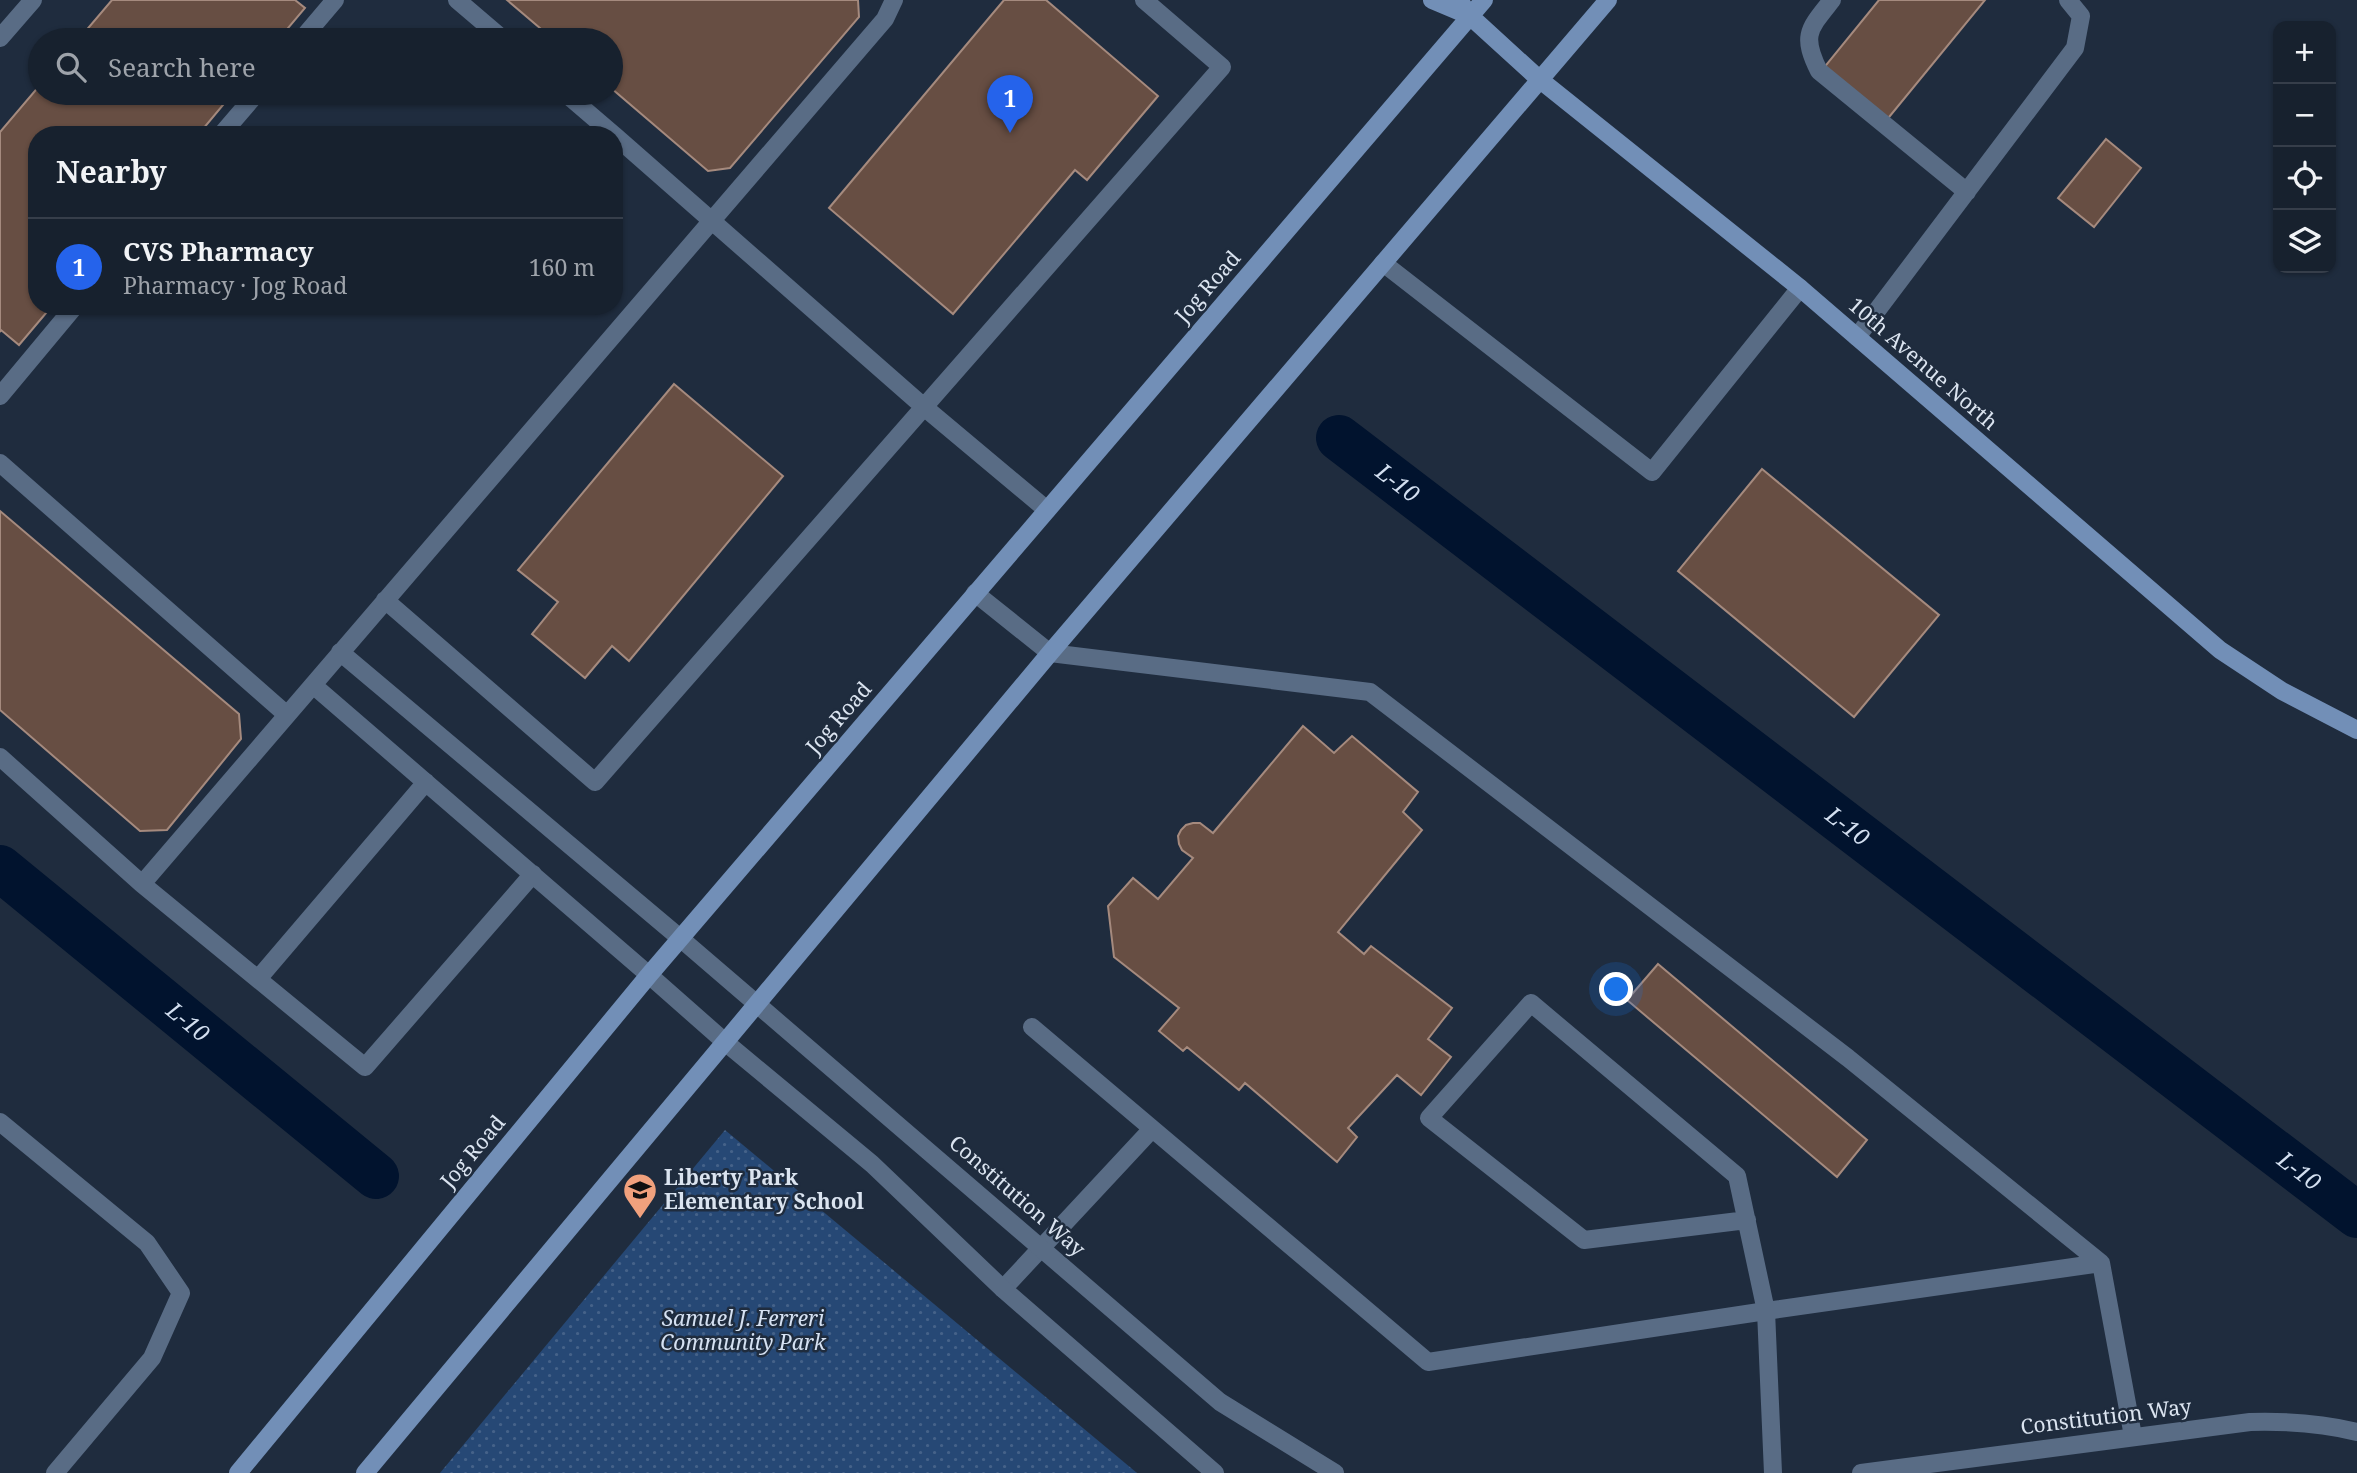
<!DOCTYPE html>
<html lang="en">
<head>
<meta charset="utf-8">
<style>
  :root { --surface:#17212e; --page:#242e3a; --text:#f1f3f6; --muted:#9ea3aa; --line:#363e4a; --accent:#2563eb }
  body { margin:0; font-family:"Noto Serif",serif; background:var(--page); color:var(--text) }
  .controls { position:absolute; right:21px; top:21px; display:grid; overflow:hidden; border-radius:14px; box-shadow:0 2px 5px #0004 }
  .controls button { width:63px; height:63px; display:grid; place-items:center; padding:0; border:0; border-bottom:2px solid var(--line); background:var(--surface); color:var(--text); font:35px sans-serif }
  .you { position:absolute; left:1617px; top:990px; width:24px; height:24px; margin:-18px; border:5px solid #fff; border-radius:50%; background:#1a73e8; box-shadow:0 0 0 10px #1a73e833 }
  .badge { display:grid; place-items:center; width:46px; height:46px; border-radius:50%; background:var(--accent); color:#fff; font-size:23px; font-weight:700 }
  .pin { position:absolute; translate:-50% -58px; filter:drop-shadow(0 2px 4px #0008) }
  .pin::after { content:''; position:absolute; top:37px; width:24px; height:21px; background:inherit; clip-path:polygon(0 0,100% 0,50% 100%) }
  .list { margin:0; padding:0; list-style:none }
  h2 { display:flex; justify-content:space-between; align-items:center; height:91px; margin:0; padding:0 28px; font-size:30px }
  h2 small { font-size:23px; font-weight:400; color:var(--muted) }
  .list li { display:grid; grid-template-columns:46px 1fr auto; gap:21px; align-items:center; box-sizing:border-box; height:98px; padding:0 28px; border-top:2px solid var(--line) }
  .list b { display:block; font-size:26px; white-space:nowrap }
  .list p { margin:0; font-size:23px; white-space:nowrap; color:var(--muted) }
  .list em { font-size:23px; font-style:normal; color:var(--muted) }
  .icon { flex:none; width:38px; height:38px; fill:none; stroke:currentColor; stroke-width:2; stroke-linecap:round; stroke-linejoin:round }
  .map { position:relative; flex:none; width:2357px; height:1473px; overflow:hidden }
  .search { position:absolute; background:var(--surface); box-shadow:0 2px 5px #0004; left:28px; top:28px; width:595px; height:77px; display:flex; align-items:center; gap:18px; box-sizing:border-box; padding:0 24px; border-radius:38px; color:var(--muted); font-size:26px }
  .panel { position:absolute; background:var(--surface); box-shadow:0 2px 5px #0004; left:28px; top:126px; width:595px; height:189px; border-radius:28px }
  .map>svg:first-child { display:block }
</style>
</head>
<body>
<div class="map">
<svg width="2357" height="1473" viewBox="0 0 2357 1473">
  <defs>
    <pattern id="grass-dots" width="8" height="8" patternUnits="userSpaceOnUse" patternTransform="scale(1.75)"><rect width="8" height="8" fill="#264875"/><path d="M2 2h.1M6 6h.1" fill="none" stroke="#456289" stroke-width="1.8" stroke-linecap="round"/></pattern>
  </defs>
  <rect width="100%" height="100%" fill="#1f2c3e"/>
  <!-- grass -->
  <path fill="url(#grass-dots)" d="M725,1130L1137,1473H440Z"/>
  <g fill="none" stroke-linecap="round" stroke-linejoin="round">
    <!-- canal -->
    <g stroke="#01132e" stroke-width="46">
      <path id="s1" d="M1339,438L2357,1215"/>
      <path id="s2" d="M0,868L376,1176"/>
    </g>
  </g>
  <!-- building -->
  <path fill="#674e43" stroke="#a58a7e" stroke-width="2" d="M112,0H295L305,8L278,40H78Z
    M507,0H858L859,17L730,168L708,171L611,88V40H554Z
    M1004,0H1046L1158,96L1087,180L1075,170L953,314L829,208Z
    M1879,0H1985L1885,122L1822,70Z
    M40,85V93H233L198,135H37V306H52L19,345L1,330L0,332V132Z
    M2106,139L2141,168L2094,227L2058,198Z
    M674,384L783,476L629,661L612,646L585,678L532,634L558,602L518,570Z
    M1762,469L1939,615L1854,717L1678,571Z
    M0,511L239,714L241,739L167,830L140,831L0,710Z
    M1303,726L1334,753L1352,736L1418,792L1403,812L1422,830L1338,932L1364,954L1371,946L1452,1008L1428,1039L1451,1057L1421,1095L1397,1075L1348,1128L1357,1137L1337,1162L1245,1083L1239,1090L1187,1047L1183,1051L1159,1031L1179,1008L1114,957L1108,906L1133,878L1158,899L1193,858L1182,850L1179,844L1178,836L1181,830L1186,825L1193,823H1200L1213,833Z
    M1658,964L1867,1140L1837,1177L1627,1000Z"/>
  <g fill="none" stroke-linecap="round" stroke-linejoin="round">
    <!-- lane -->
    <path stroke="#596c85" stroke-width="18" d="M457,0L504,40
      M1832,0C1809,29 1801,35 1819,71L1967,192
      M0,38L33,0
      M301,40L335,0
      M565,93L614,135
      M221,135L257,93
      M614,135L924,407L1222,67L1144,0
      M1383,263L1652,472L1800,288
      M1857,337L2075,48L2081,16L2068,0
      M0,396L75,306
      M0,463L287,715
      M975,593L1050,653L1370,692L1848,1058L2101,1263
      M385,600L595,782L924,407L1047,510
      M340,652L680,938
      M313,685L649,975
      M0,757L142,884
      M533,874L365,1067L142,884L885,19L894,0
      M258,979L426,782
      M1032,1027L1428,1362L1766,1311L2101,1263L2133,1436
      M1747,1220L1584,1240L1429,1118L1531,1003L1737,1176L1766,1311L1773,1473
      M1003,1289L1152,1129"/>
    <!-- street -->
    <path stroke="#596c85" stroke-width="18" d="M680,938L1220,1402L1335,1473
      M649,975L725,1042L872,1164L1003,1289L1215,1473
      M0,1122L147,1243L181,1293L152,1358L55,1473
      M1861,1473L2250,1422C2286,1421 2321,1423 2357,1432"/>
    <!-- secondary -->
    <path stroke="#728fb7" stroke-width="18" d="M1432,0L1470,16
      M1459,0L1470,16L1539,79L1800,288L2220,650L2282,691L2357,730
      M238,1473L649,975L1484,0
      M365,1473L1050,653L1608,0"/>
  </g>
  <!-- icons -->
  <defs>
    <g id="school-pin" transform="scale(1.75)"><path d="M0 17L-7.5 6A9.5 9.5 0 1 1 7.5 6Z" fill="#f1a17d" stroke="#1f2c3e"/><path d="M0-5L7-2L0 1L-7-2ZM-4 1L0 2.5L4 1V4Q0 6-4 4Z" fill="#111"/></g>
  </defs>
  <g fill-rule="evenodd">
    <use href="#school-pin" x="640" y="1190"/>
  </g>
  <g text-anchor="middle" stroke-width="5" stroke-linejoin="round" paint-order="stroke">
    <!-- street labels -->
    <g font-size="21" fill="#dbe4f0" stroke="#1f2c3e">
      <text transform="translate(1208 287) rotate(-49)" y="7">Jog Road</text>
      <text transform="translate(1923 364) rotate(41)" y="7">10th Avenue North</text>
      <text transform="translate(839 718) rotate(-49)" y="7">Jog Road</text>
      <text transform="translate(473 1152) rotate(-50)" y="7">Jog Road</text>
      <text transform="translate(1017 1196) rotate(41)" y="7">Constitution Way</text>
      <text transform="translate(2106 1417) rotate(-7)" y="7">Constitution Way</text>
    </g>
    <!-- poi labels -->
    <g font-size="21" font-weight="bold" fill="#dbe4f0" stroke="#1f2c3e" text-anchor="start">
      <text x="664" y="1185">Liberty Park<tspan x="664" dy="24">Elementary School</tspan></text>
    </g>
    <!-- park labels -->
    <g font-size="21" font-style="italic" fill="#d5e1f2" stroke="#1f2c3e">
      <text x="743" y="1326">Samuel J. Ferreri<tspan x="743" dy="24">Community Park</tspan></text>
    </g>
    <!-- water labels -->
    <g font-size="23" font-style="italic" fill="#d4e0f1" stroke="#1f2c3e">
      <text dy="8" stroke="none"><textPath href="#s1" startOffset="74">L-10</textPath></text>
      <text dy="8" stroke="none"><textPath href="#s1" startOffset="640">L-10</textPath></text>
      <text dy="8" stroke="none"><textPath href="#s2" startOffset="243">L-10</textPath></text>
      <text dy="8" stroke="none"><textPath href="#s1" startOffset="1208">L-10</textPath></text>
    </g>
  </g>
</svg>
<div class="controls">
<button>+</button>
<button>−</button>
<button><svg class="icon" aria-label="locate" viewBox="0 0 24 24"><circle cx="12" cy="12" r="6"/><path d="M12 2v4M12 18v4M2 12h4M18 12h4"/></svg></button>
<button><svg class="icon" aria-label="layers" viewBox="0 0 24 24"><path d="M12 4l9 5-9 5-9-5zM3 14l9 5 9-5"/></svg></button>
</div>
<div class="you"></div>
<div class="pin badge" style="left:1010px;top:133px">1</div>
<div class="search"><svg class="icon" aria-label="search" viewBox="0 0 24 24"><circle cx="10" cy="10" r="6"/><path d="M15 15l6 6"/></svg>Search here</div>
<section class="panel">
<h2>Nearby<small></small></h2>
<ul class="list">
<li><span class="badge">1</span><div><b>CVS Pharmacy</b><p>Pharmacy · Jog Road</p></div><em>160 m</em></li>
</ul>
</section>
</div>
</body>
</html>
